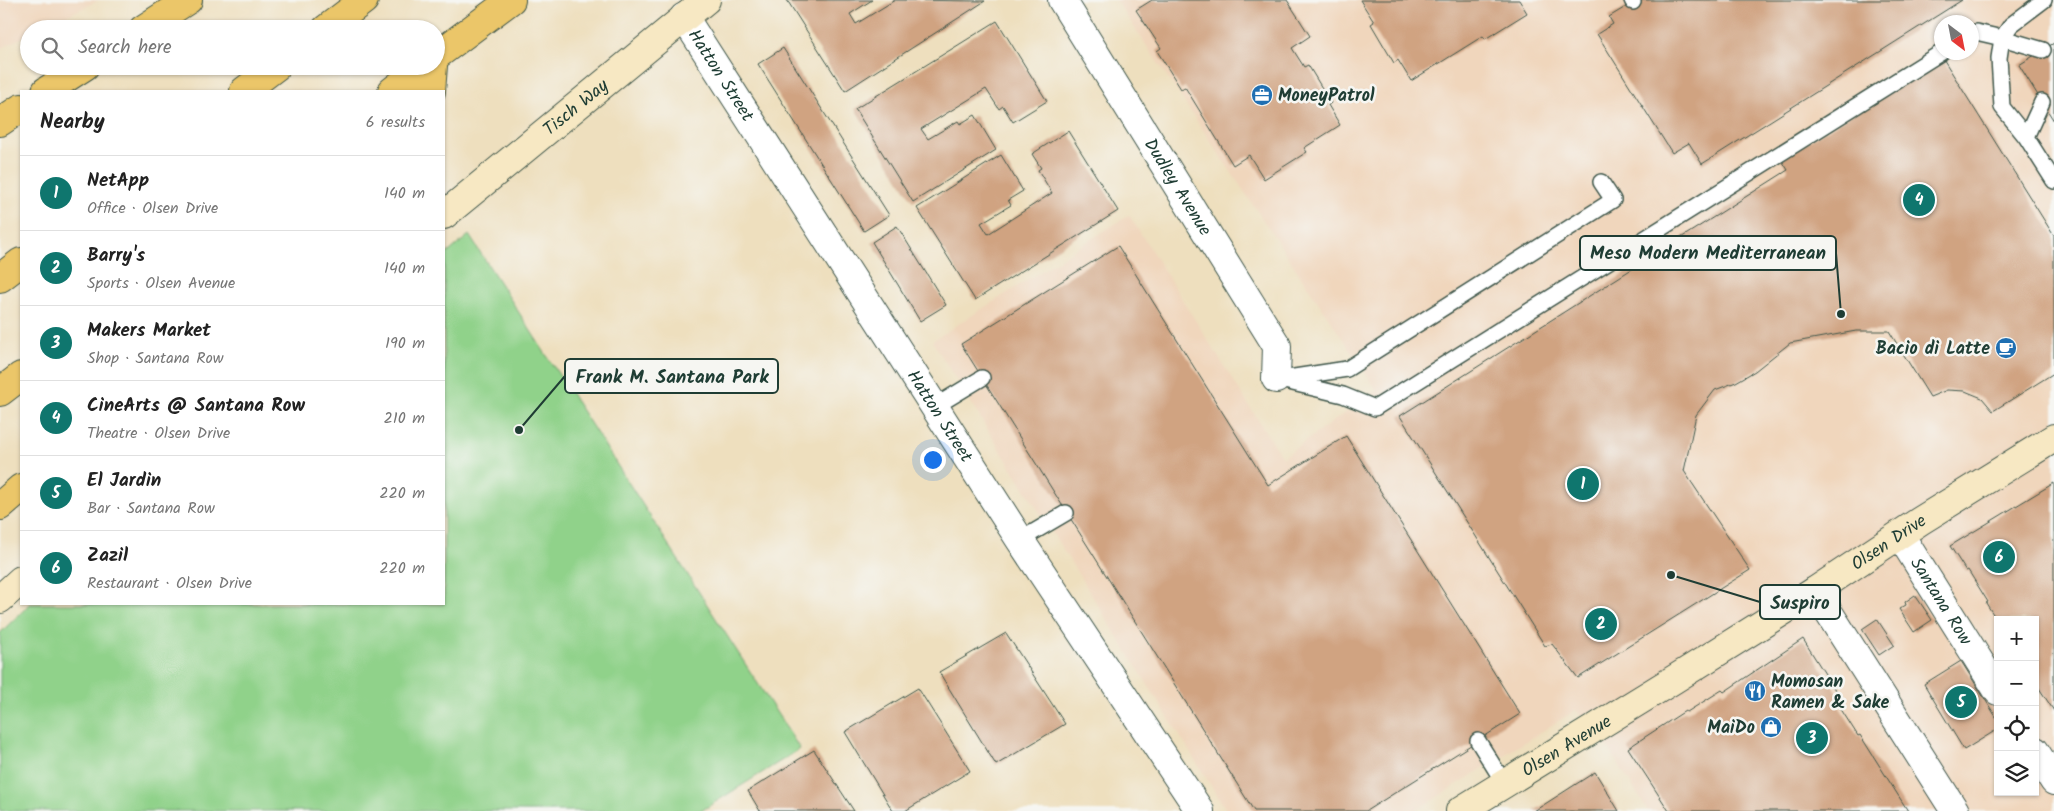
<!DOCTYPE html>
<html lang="en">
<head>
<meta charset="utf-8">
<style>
  :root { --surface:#fff; --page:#f6f6f6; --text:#222; --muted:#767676; --line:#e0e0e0; --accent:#0f766e }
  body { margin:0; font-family:Kalam,sans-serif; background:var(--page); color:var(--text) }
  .controls { position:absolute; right:15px; bottom:15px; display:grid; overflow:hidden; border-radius:0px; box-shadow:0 1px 4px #0004 }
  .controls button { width:45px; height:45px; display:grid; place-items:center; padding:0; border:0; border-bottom:1px solid var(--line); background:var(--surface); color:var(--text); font:25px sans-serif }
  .compass { position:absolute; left:1934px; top:15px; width:45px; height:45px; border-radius:50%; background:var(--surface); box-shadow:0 1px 4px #0004; rotate:148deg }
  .you { position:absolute; left:932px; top:459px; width:18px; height:18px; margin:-12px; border:4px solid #fff; border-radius:50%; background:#1a73e8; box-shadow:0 0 0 8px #1a73e833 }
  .badge { display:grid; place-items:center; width:32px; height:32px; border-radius:50%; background:var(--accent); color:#fff; font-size:16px; font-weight:700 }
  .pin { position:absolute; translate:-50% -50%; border:2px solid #fff; box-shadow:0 1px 5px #0006 }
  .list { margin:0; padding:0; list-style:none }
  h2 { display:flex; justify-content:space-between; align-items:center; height:65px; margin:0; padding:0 20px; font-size:21px }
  h2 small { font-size:16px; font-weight:400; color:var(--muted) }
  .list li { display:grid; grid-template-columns:32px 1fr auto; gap:15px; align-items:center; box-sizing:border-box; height:75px; padding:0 20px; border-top:1px solid var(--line) }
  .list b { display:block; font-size:19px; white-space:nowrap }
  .list p { margin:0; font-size:16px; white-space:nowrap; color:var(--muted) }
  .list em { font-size:16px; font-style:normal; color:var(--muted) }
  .icon { flex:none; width:28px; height:28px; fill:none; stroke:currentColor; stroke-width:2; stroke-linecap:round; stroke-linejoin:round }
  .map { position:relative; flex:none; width:2054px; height:811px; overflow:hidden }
  .search { position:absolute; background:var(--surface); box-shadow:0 1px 4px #0004; left:20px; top:20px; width:425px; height:55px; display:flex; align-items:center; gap:12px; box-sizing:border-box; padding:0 18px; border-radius:28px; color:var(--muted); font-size:19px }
  .panel { position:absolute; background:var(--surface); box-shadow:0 1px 4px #0004; left:20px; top:90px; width:425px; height:515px; border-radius:0px }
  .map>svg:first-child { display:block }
</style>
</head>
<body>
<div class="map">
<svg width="2054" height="811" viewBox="0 0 2054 811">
  <rect width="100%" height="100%" fill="#f6f6f2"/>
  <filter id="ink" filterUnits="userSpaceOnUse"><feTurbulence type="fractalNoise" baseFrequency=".02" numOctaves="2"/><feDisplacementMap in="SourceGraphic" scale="10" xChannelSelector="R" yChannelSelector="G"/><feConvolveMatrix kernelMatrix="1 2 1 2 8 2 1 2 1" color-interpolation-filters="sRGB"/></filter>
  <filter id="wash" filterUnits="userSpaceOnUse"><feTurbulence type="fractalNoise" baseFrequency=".0096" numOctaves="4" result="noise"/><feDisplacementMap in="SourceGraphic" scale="20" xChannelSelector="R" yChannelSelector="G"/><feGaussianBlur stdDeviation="1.12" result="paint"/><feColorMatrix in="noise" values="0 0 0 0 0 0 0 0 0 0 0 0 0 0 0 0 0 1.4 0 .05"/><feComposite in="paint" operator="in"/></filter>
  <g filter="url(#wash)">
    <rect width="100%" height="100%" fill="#eedfbe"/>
    <!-- built -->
    <path fill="#f0d6bc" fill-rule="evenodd" d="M0,0H99L40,29H29V34L0,49Z
      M1116,0H2054V811H1648L1609,749L1576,710L1415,811H1227L932,341L1129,215L1282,458L1377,390ZM1942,22H1972V52H1942ZM1998,620H2035V792H1998Z"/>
    <!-- green -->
    <path fill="#90d28a" stroke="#58885f" d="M469,235L800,749L701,811H0V633L30,604H444V256Z"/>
    <g id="blocks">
      <!-- building -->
      <path fill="#d0a381" d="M787,0H872L850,14L856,24L895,0L985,1L845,91Z
        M1152,0H1287L1310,36L1292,48L1304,67L1308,65L1331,103L1328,105L1340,125L1304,148L1307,152L1264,179L1249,155L1233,165L1185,87L1181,89L1157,51L1161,48L1136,10Z
        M1360,0H1519L1527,13L1485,39L1483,36L1411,81L1398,60L1394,63L1371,24L1374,22Z
        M1637,0H1962L1702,164L1689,143L1672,153L1597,34L1613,24L1609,17Z
        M997,21L1047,101L1013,122L1003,106L999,109L986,89L921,129L928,139L958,121L960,124L975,115L996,150L913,202L855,109Z
        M2054,43V121L2019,65Z
        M783,48L889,215L864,231L758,64Z
        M1942,57L2054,236V373L1993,411L1982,398L1965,391L1947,390L1930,397L1889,331H1856L1790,343L1755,371L1736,382L1715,390L1696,415L1684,471L1750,570L1578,678L1552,644L1545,646L1400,416L1788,170L1781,159Z
        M1068,131L1118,211L975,300L917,208L1001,155L1023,191L1008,200L1011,205L981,223L988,234L1052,193L1038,170L1041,168L1032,154Z
        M897,226L946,305L920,321L872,242Z
        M1118,246L1268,485L1346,436L1520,714L1366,811H1254L961,344Z
        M2054,483V711L2035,682V620H1998V622L1986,603L1988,602L1968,570L1966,571L1950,546Z
        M1915,595L1932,620L1914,632L1899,609L1906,605L1905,602Z
        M1877,619L1894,645L1879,655L1862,629Z
        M1006,633L1065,724L996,765L939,672Z
        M1803,639L1842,701L1837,703L1858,736L1860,735L1908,811H1669L1628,748L1685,711L1687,712L1722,690L1724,692Z
        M1961,661L1998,720V729L1964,750L1924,684Z
        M918,688L970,771L905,811H893L845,732Z
        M814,750L854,811H760L748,791Z
        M1595,772L1619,811H1534Z"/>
    </g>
  </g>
  <g filter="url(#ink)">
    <use href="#blocks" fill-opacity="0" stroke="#3e5549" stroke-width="1"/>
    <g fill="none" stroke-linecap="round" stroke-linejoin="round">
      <!-- lane casing -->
      <g stroke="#3e5549" stroke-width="18">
        <path id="lane" d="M1632,0L1633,2
          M2044,0L2011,25L2002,38L1999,58L2002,107L2026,137L2054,181
          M1972,35L1976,32L2002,38L2043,50
          M2026,137L2042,102
          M1288,378L1347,369L1613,200L1601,182
          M1276,379L1343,395L1375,408L1942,52
          M934,407L982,378
          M1020,540L1066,513
          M1478,741L1504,783"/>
      </g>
      <!-- street casing -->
      <g stroke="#3e5549" stroke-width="30">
        <g id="street">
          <path id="s1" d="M1062,0L1277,346L1276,379"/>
          <path id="s2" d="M684,17L1020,540L1200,811"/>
          <path id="s3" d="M1900,535L1998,691"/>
          <path d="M1815,591L1955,811"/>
          <path d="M2035,751L2054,781"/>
        </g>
      </g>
      <!-- secondary casing -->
      <g stroke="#3e5549" stroke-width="30">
        <g id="secondary">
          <path id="s4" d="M444,215L706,0"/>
          <path d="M0,599L21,580"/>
          <path id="s5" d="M1460,811L1673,680L1815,591L1920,521L2054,438"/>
        </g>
      </g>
      <!-- highway casing -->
      <g stroke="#3e5549" stroke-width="30">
        <path id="highway" d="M143,29L188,0
          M326,29L364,0
          M436,56L511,0
          M46,91L85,66
          M244,91L277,66
          M392,91L424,66
          M431,91L433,66
          M0,122L21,108
          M0,278L21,262
          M0,392L21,376
          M0,506L21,488"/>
      </g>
      <!-- lane -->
      <use href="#lane" stroke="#fff" stroke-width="15"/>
      <!-- street -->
      <use href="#street" stroke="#fff" stroke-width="28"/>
      <!-- secondary -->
      <use href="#secondary" stroke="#f7e8c3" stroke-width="28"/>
      <!-- highway -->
      <use href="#highway" stroke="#ebc669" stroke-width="28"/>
    </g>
  </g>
  <!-- icons -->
  <defs>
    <g id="office-disc" transform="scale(1.125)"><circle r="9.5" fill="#1f6fb2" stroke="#f6f6f2"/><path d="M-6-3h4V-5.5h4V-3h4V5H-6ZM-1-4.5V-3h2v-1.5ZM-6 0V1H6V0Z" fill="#fff"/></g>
    <g id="cafe-disc" transform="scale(1.125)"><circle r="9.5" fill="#1f6fb2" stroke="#f6f6f2"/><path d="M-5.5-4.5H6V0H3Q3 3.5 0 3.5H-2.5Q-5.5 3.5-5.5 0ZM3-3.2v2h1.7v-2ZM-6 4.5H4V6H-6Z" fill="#fff"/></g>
    <g id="restaurant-disc" transform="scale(1.125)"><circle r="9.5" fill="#1f6fb2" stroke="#f6f6f2"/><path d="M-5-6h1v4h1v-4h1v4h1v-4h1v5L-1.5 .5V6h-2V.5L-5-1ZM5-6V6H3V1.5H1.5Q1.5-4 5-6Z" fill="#fff"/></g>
    <g id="shop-disc" transform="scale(1.125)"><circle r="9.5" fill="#1f6fb2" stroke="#f6f6f2"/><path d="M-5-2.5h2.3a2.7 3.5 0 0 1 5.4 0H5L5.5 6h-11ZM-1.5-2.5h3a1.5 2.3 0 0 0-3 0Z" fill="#fff"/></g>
  </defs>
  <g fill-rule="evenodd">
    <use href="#office-disc" x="1262" y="95"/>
    <use href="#cafe-disc" x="2006" y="348"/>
    <use href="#restaurant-disc" x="1755" y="691"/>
    <use href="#shop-disc" x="1771" y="727"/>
  </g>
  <g text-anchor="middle" stroke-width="5" stroke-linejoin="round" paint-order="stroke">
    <!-- street labels -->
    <g font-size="18" fill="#1f3d34" stroke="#f6f6f2">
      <text dy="6" stroke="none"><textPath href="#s2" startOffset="69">Hatton Street</textPath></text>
      <text dy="6" stroke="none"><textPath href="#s4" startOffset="170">Tisch Way</textPath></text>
      <text dy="6" stroke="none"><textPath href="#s1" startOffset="220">Dudley Avenue</textPath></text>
      <text dy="6" stroke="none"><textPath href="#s2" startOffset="474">Hatton Street</textPath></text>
      <text dy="6" stroke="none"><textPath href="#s5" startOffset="506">Olsen Drive</textPath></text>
      <text dy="6" stroke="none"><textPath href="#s3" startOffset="78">Santana Row</textPath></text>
      <text dy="6" stroke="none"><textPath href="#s5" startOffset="125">Olsen Avenue</textPath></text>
    </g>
    <!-- poi labels -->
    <g font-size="18" font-weight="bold" fill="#1f3d34" stroke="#f6f6f2" text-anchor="start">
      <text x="1278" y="101">MoneyPatrol</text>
      <text x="1990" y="354" text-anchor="end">Bacio di Latte</text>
      <text x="1771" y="687">Momosan<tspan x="1771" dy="21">Ramen &amp; Sake</tspan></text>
      <text x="1755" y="733" text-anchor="end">MaiDo</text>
    </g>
  </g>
  <!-- callouts -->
  <path fill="none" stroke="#1f3d34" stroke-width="2" d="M1841 314L1836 253M519 430L565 376M1671 575L1760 602"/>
  <g fill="#1f3d34" stroke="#f6f6f2" stroke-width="2">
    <circle cx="1841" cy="314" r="5"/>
    <circle cx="519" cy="430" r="5"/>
    <circle cx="1671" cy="575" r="5"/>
  </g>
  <g fill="#f6f6f2" stroke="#1f3d34" stroke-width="2">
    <rect x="1580" y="236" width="256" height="34" rx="5"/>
    <rect x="565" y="359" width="213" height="34" rx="5"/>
    <rect x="1760" y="585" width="80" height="34" rx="5"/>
  </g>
  <g font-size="19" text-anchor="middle" font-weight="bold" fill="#1f3d34">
    <text x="1708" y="259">Meso Modern Mediterranean</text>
    <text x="672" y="383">Frank M. Santana Park</text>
    <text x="1800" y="609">Suspiro</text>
  </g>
</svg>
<div class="controls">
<button>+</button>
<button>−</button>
<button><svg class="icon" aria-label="locate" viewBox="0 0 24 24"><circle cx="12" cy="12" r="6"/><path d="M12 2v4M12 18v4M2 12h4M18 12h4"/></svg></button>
<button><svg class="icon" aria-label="layers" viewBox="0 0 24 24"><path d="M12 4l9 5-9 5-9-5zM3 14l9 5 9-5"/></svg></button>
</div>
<svg class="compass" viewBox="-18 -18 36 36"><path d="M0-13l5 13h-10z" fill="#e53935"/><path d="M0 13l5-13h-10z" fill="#767676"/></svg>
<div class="you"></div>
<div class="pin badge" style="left:1583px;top:484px">1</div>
<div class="pin badge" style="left:1601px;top:624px">2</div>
<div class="pin badge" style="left:1812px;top:738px">3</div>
<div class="pin badge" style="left:1919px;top:200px">4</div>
<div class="pin badge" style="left:1961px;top:702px">5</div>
<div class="pin badge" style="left:1999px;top:557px">6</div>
<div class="search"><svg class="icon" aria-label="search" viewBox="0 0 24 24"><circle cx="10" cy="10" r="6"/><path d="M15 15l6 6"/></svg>Search here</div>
<section class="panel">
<h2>Nearby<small>6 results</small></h2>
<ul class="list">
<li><span class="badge">1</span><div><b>NetApp</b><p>Office · Olsen Drive</p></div><em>140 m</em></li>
<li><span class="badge">2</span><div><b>Barry's</b><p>Sports · Olsen Avenue</p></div><em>140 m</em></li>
<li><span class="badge">3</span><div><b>Makers Market</b><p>Shop · Santana Row</p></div><em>190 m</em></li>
<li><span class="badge">4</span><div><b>CineArts @ Santana Row</b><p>Theatre · Olsen Drive</p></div><em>210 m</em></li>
<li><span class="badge">5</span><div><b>El Jardin</b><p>Bar · Santana Row</p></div><em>220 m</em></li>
<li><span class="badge">6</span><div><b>Zazil</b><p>Restaurant · Olsen Drive</p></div><em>220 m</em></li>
</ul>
</section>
</div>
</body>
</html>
